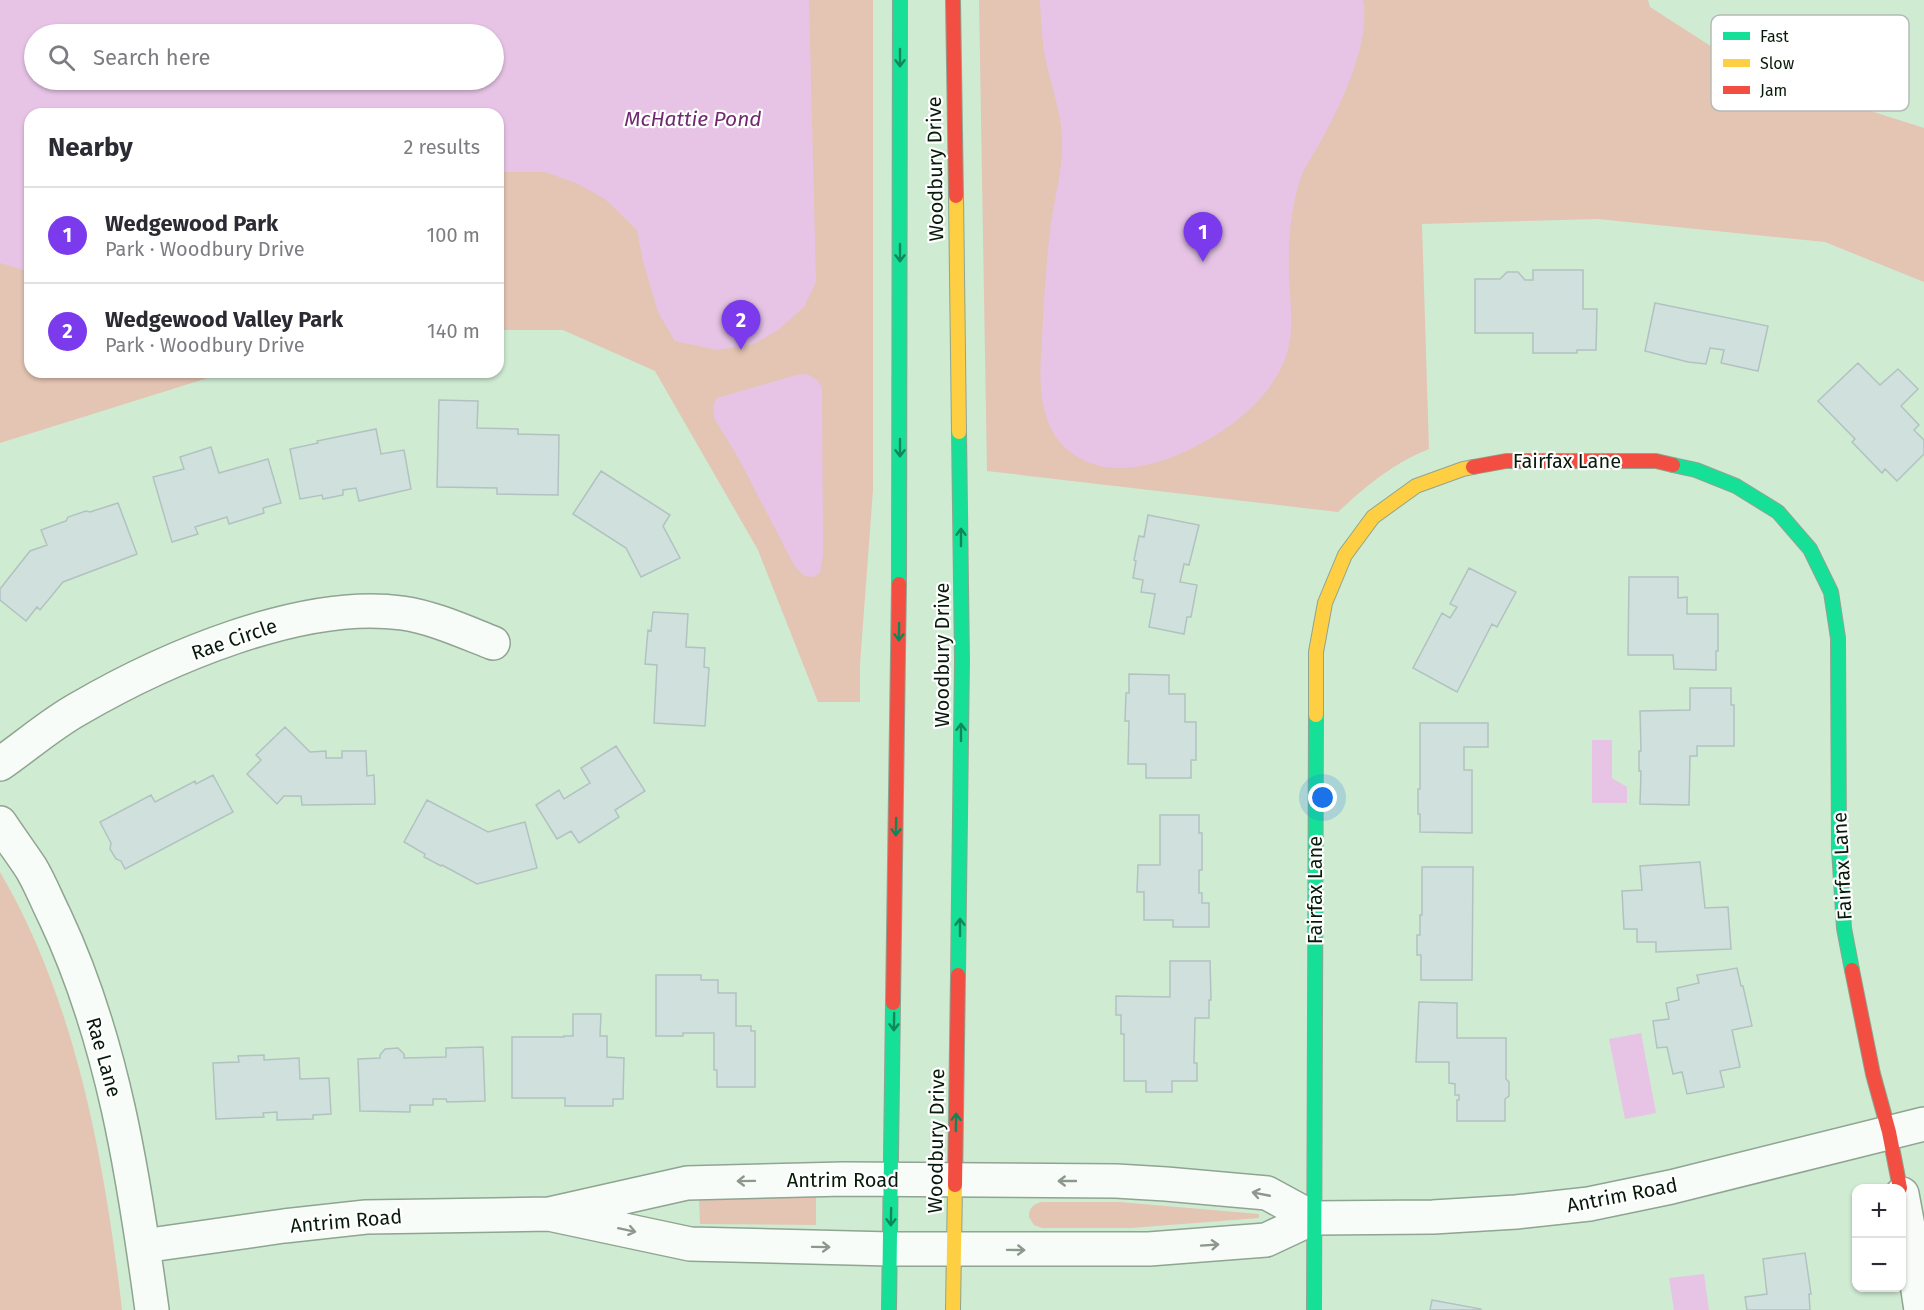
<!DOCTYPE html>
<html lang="en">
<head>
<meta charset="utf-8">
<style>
  :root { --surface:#fff; --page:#f7f7f7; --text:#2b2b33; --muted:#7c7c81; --line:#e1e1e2; --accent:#7c3aed }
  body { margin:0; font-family:"Fira Sans",sans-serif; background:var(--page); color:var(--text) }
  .controls { position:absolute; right:18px; bottom:18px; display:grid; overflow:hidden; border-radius:12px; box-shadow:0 2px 4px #0004 }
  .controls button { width:54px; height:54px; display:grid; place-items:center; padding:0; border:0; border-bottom:2px solid var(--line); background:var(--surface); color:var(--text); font:30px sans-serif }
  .you { position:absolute; left:1323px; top:798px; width:21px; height:21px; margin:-15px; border:4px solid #fff; border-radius:50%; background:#1a73e8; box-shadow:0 0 0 9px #1a73e833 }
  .badge { display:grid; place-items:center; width:39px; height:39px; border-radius:50%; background:var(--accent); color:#fff; font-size:20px; font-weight:700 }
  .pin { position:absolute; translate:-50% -50px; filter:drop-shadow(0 2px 3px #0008) }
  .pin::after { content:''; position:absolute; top:32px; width:21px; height:18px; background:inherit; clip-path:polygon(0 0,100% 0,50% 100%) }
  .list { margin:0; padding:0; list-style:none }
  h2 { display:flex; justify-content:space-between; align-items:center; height:78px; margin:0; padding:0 24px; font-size:26px }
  h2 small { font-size:20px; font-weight:400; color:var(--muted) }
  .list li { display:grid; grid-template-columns:39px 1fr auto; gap:18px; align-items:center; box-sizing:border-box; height:96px; padding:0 24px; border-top:2px solid var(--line) }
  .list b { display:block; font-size:22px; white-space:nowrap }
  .list p { margin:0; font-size:20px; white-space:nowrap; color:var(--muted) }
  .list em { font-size:20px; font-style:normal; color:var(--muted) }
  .icon { flex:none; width:33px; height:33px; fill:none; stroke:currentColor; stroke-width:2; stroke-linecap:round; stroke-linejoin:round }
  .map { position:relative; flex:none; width:1924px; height:1310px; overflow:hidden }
  .search { position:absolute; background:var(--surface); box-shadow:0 2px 4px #0004; left:24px; top:24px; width:480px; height:66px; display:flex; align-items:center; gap:15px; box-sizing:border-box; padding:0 21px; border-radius:33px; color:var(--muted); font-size:22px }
  .panel { position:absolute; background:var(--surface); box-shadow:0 2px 4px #0004; left:24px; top:108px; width:480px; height:270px; border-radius:18px }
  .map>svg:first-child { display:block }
</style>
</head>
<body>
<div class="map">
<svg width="1924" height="1310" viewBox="0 0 1924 1310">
  <rect width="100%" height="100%" fill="#cfebd2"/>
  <!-- green -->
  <path fill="#e4c4b3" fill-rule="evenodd" d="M0,0H873V490L860,664V702H818L758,550L655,371L563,330H498V114H30V372H227L0,443ZM34,34H494V80H34Z
    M979,0H1648L1650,7L1754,74L1924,128V282L1825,242L1598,219L1422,224L1429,449C1393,463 1366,486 1338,512L987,471Z
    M0,872C76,1001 105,1163 122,1310H0Z
    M816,1197V1225L700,1224L699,1199Z
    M1042,1202H1119L1259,1214V1218L1131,1228H1042L1034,1225L1029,1217C1029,1208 1033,1204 1042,1202Z"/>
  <!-- water -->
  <path fill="#e7c4e6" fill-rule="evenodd" d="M0,0H809L816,282L804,307L778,330L754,344L717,350L675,341L658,312L643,261L637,230L605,199L576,183L545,172H498V114H30V272L0,263ZM494,34V80H34V34Z
    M1040,0H1363C1371,43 1341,104 1321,141C1314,154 1305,165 1300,180C1290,211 1288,245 1289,278C1290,298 1293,319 1290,339C1284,381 1249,415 1214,436C1186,453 1155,467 1121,468C1092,469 1062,454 1050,426C1038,399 1040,368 1042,339C1044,300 1046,262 1051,223C1055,196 1063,169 1062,141C1062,115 1053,91 1047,66C1042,44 1041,22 1040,0Z
    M807,374L816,379L822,387L823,555L820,573L813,577L805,576L795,567L739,459L714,418L713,406L717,398L796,375Z
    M1592,740H1612V778L1627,787V803H1592Z
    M1641,1033L1656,1113L1625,1119L1609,1039Z
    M1704,1274L1709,1310H1674L1669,1278Z"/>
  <!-- building -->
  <path fill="#d0e0dd" stroke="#b1c2c1" stroke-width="1.5" d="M1533,270H1583V309H1597L1596,350H1577V353H1533V333H1475V279H1500L1507,272H1518L1525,280H1533Z
    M1655,303L1768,326L1758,371L1721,363L1724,350L1710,348L1706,364L1688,362L1645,351Z
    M1858,363L1880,385L1898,369L1918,389L1901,406L1919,425L1914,430L1924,440V454L1897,481L1885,469L1882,473L1852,442L1855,439L1818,401Z
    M439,400L478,401L477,428L518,429V434L559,435L558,495L497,494V488L437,487Z
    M376,429L381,454L404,450L411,489L359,501L356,488L343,490V495L323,499L322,495L300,499L290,449L318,443L317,441Z
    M211,447L219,473L268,459L281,503L263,508L264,513L229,524L227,517L195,527L198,534L172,542L153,477L184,469L180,457Z
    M601,471L670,515L663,526L680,558L641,577L626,548L573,514Z
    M118,503L137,554L63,582L40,610L37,607L26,621L0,600V589L30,551L47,545L41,530L66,521L68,517L86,511L90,512Z
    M1148,515L1199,525L1189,565L1184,564L1180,582L1197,585L1191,617H1187L1184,634L1149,627L1155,594L1141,592L1143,580L1133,578L1136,561L1134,560L1139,536L1144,537Z
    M1469,568L1516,592L1497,627L1492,624L1457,692L1413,668L1442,613L1450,618L1457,607L1450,604Z
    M1629,577H1678V598L1687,597V614H1718V651H1716V670L1674,669L1673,655H1628Z
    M653,612L688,614L686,647L705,648L704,667L709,668L705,726L654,723L657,665L645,664L648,630L651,631Z
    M1129,674L1169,675V694H1185V722H1196V760H1191V778H1146V764H1128L1129,721H1125L1126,693H1129Z
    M1690,688H1731V705H1734V746H1697V756H1690L1689,805L1640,804L1641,771H1639V751H1641L1640,711L1690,710Z
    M1420,723H1488V747H1464V770H1472V833L1420,832V814H1418V789H1420Z
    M285,727L310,752L326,751V758H342V751H366L367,776L374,775L375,804L302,805L301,796H284L277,804L247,774L261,760L256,755Z
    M616,746L645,791L615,810L619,817L579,843L571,831L557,839L536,805L559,790L564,799L590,783L581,768Z
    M213,775L233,812L125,869L121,861L116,859L110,849L111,843L100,822L151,795L155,802L195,781L196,784Z
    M427,800L488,832L525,822L537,868L477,884L442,865L441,866L424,857L425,854L404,842Z
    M1160,815H1199V833H1202V870H1199V893H1202V903H1209V927H1173V920H1144V892H1137L1138,865H1160Z
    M1700,862L1705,908L1728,907L1731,949L1656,952V942H1637V929H1624L1622,891L1642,890L1640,866Z
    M1422,867H1473L1472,980H1421V955H1417V935H1420V915H1422Z
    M1170,961H1210L1211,1000H1209V1018H1195L1194,1063H1197V1081H1172V1092H1146V1081H1124V1034H1121V1015H1116V996L1170,997Z
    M1737,968L1741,986H1743L1752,1026L1732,1030L1740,1067L1720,1071L1724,1087L1687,1094L1682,1072L1673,1074L1667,1047L1657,1048L1653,1021L1669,1019L1666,1003L1679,1000L1677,988L1699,983L1697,975Z
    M656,975H701V980H718V993H736V1026H751V1031H755V1087H717V1070H714V1033H683V1036H656Z
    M1419,1002L1457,1003V1038H1506V1079L1509,1082V1096L1505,1099V1121H1457V1100H1459V1095H1455V1084L1449,1083V1062H1416Z
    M573,1014H601L600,1036H607V1057L624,1058L623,1099H613V1106H565V1098H512V1037H564V1036H573Z
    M483,1047L485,1101L447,1102L446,1099H433V1105H410V1112L360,1111L358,1059L380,1058V1055L385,1049L398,1048L404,1054V1058L446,1057V1048Z
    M264,1055V1060L299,1058L300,1079L329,1078L331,1114L313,1115V1119L277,1120V1112L263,1113L264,1117L216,1119L213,1063L239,1062L238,1056Z
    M1805,1253L1811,1294H1809L1810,1310H1747L1745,1297L1767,1294L1763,1259Z
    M1432,1300L1481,1309V1310H1430Z"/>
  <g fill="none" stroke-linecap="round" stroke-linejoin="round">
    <!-- street casing -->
    <g stroke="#8fa491" stroke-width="36">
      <path id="street" d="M0,764C26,746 51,724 78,709C164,659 302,599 402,613C432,617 465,632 493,643
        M0,823C10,838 21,853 31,868C40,883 47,901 55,917C113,1040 134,1177 152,1310
        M1902,1194L1910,1237L1921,1310
        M549,1214L690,1244L890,1249H1149L1266,1240L1313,1218L1433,1217L1516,1212L1589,1204L1671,1187L1924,1124
        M143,1246L284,1226L366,1217L549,1214L687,1183L844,1179L1116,1181L1166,1184L1267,1193L1313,1218"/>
    </g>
    <!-- fast casing -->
    <g stroke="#8fa491" stroke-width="16">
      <path id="fast" d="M1673,465L1696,470L1736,486L1778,512L1810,549L1831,592L1838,638L1839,849L1844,928L1852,970
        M899,584L900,0
        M958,975L962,660L959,432
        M889,1310L893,1003
        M1314,1310L1316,715"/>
    </g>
    <!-- slow casing -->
    <g stroke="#8fa491" stroke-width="16">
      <path id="slow" d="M956,196L959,432
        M1316,715V652L1325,603L1345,555L1373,517L1416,486L1463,469L1473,467
        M953,1310L955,1185"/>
    </g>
    <!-- jam casing -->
    <g stroke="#8fa491" stroke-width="16">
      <path id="jam" d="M953,0L956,196
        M1473,467L1506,461H1656L1673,465
        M1852,970L1873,1074L1889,1132L1900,1188
        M893,1003L899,584
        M955,1185L958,975"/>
    </g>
    <!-- street -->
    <use href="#street" stroke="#f8fcf8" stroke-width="33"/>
    <!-- fast -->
    <use href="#fast" stroke="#16e098" stroke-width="14"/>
    <!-- slow -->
    <use href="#slow" stroke="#ffcf43" stroke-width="14"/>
    <!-- jam -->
    <use href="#jam" stroke="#f24e42" stroke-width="14"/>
  </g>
  <!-- one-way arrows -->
  <defs><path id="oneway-shaft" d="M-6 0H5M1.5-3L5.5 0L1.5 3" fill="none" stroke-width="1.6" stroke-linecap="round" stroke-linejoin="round" transform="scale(1.5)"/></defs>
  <g stroke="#108759">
    <use href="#oneway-shaft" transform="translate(900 58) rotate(90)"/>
    <use href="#oneway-shaft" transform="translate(900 253) rotate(90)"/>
    <use href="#oneway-shaft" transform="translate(900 448) rotate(90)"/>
    <use href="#oneway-shaft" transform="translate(961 537) rotate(-90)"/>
    <use href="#oneway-shaft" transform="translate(899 632) rotate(91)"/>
    <use href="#oneway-shaft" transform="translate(961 732) rotate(-90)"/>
    <use href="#oneway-shaft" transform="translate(896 827) rotate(91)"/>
    <use href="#oneway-shaft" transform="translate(960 927) rotate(-90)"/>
    <use href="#oneway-shaft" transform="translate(894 1022) rotate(91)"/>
    <use href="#oneway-shaft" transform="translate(956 1122) rotate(-89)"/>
    <use href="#oneway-shaft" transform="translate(891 1217) rotate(91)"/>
  </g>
  <g stroke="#8c978d">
    <use href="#oneway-shaft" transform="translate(746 1181) rotate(179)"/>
    <use href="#oneway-shaft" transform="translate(1067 1181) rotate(-180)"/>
    <use href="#oneway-shaft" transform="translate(1261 1194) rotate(-169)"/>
    <use href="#oneway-shaft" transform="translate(627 1230) rotate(12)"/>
    <use href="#oneway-shaft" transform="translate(1210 1245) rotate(-4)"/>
    <use href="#oneway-shaft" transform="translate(821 1247) rotate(1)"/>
    <use href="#oneway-shaft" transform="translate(1016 1250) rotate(1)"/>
  </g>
  <g text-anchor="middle" stroke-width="4.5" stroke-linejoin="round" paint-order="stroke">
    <!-- street labels -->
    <g font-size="20" fill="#081b0b" stroke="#fff">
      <text transform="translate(935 169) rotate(-91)" y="7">Woodbury Drive</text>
      <text x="1567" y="468">Fairfax Lane</text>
      <text transform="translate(234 639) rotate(-19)" y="7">Rae Circle</text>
      <text transform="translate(942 655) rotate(-90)" y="7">Woodbury Drive</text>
      <text transform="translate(1842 866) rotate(-93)" y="7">Fairfax Lane</text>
      <text transform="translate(1315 890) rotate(-90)" y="7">Fairfax Lane</text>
      <text transform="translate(104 1057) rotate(74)" y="7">Rae Lane</text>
      <text transform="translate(936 1141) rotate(-89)" y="7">Woodbury Drive</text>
      <text x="843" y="1187">Antrim Road</text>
      <text transform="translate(1622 1195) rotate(-11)" y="7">Antrim Road</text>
      <text transform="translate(346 1221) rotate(-5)" y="7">Antrim Road</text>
    </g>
    <!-- water labels -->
    <g font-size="21" font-style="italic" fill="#702b70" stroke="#fff">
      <text x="693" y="126">McHattie Pond</text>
    </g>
  </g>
  <!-- legend -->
  <rect x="1711" y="15" width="198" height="96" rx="9" fill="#fff" stroke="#b5bbb6" stroke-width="1.5"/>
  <rect x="1723" y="32" width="27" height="8" fill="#16e098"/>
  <rect x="1723" y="59" width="27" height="8" fill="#ffcf43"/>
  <rect x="1723" y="86" width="27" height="8" fill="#f24e42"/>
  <g font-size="16" fill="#081b0b">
    <text x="1760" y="42">Fast</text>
    <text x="1760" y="69">Slow</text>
    <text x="1760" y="96">Jam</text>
  </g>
</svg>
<div class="controls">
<button>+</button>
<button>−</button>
</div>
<div class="you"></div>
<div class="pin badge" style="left:1203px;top:262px">1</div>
<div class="pin badge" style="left:741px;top:350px">2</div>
<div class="search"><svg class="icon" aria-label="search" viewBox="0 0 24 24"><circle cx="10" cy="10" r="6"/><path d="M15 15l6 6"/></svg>Search here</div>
<section class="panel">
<h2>Nearby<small>2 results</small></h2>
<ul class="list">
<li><span class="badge">1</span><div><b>Wedgewood Park</b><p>Park · Woodbury Drive</p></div><em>100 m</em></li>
<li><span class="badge">2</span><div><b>Wedgewood Valley Park</b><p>Park · Woodbury Drive</p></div><em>140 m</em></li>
</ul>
</section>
</div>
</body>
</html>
